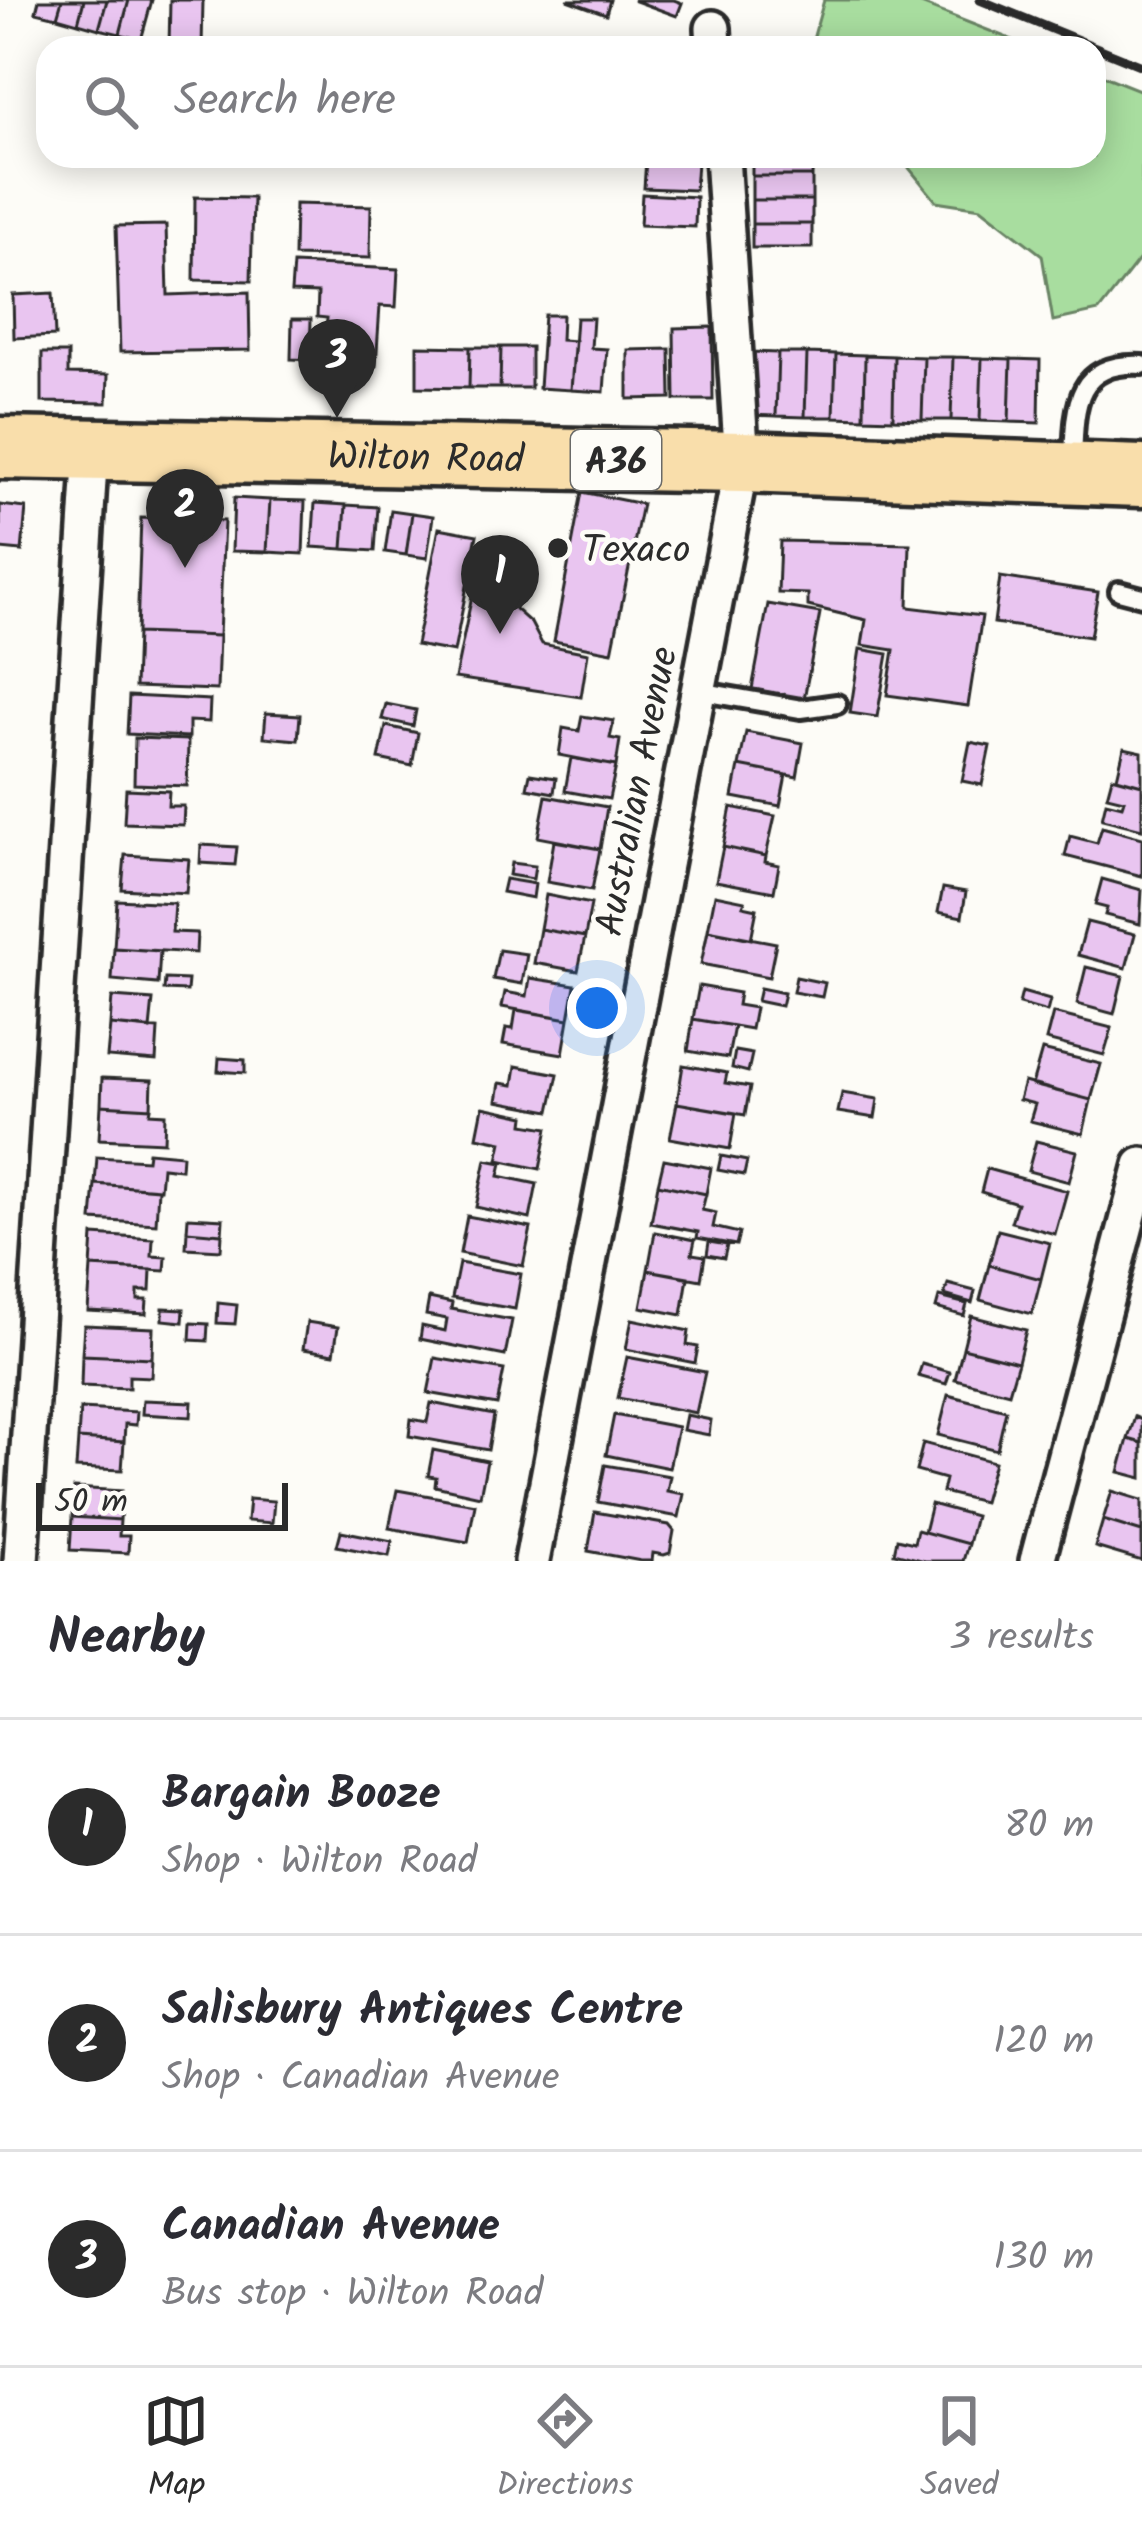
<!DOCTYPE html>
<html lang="en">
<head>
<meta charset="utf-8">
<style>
  :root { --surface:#fff; --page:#f7f7f7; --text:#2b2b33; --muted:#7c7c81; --line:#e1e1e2; --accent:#2b2b2b }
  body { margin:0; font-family:Kalam,sans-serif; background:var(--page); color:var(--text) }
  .scale { position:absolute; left:36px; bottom:30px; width:252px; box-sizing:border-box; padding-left:12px; border:6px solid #2b2b2b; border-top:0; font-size:33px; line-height:42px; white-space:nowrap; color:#2b2b2b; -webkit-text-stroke:9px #fdfcf7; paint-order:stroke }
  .you { position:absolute; left:597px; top:1008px; width:42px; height:42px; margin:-30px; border:9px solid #fff; border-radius:50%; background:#1a73e8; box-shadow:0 0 0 18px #1a73e833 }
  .badge { display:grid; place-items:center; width:78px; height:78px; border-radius:50%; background:var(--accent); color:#fff; font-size:39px; font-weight:700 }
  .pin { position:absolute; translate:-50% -99px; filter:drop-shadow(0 3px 6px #0008) }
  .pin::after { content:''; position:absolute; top:63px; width:42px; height:36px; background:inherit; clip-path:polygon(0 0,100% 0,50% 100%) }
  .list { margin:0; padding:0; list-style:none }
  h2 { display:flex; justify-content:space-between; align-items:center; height:156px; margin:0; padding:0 48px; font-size:51px }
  h2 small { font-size:39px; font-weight:400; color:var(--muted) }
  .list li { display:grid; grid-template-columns:78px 1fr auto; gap:36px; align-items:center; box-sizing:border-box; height:216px; padding:0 48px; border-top:3px solid var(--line) }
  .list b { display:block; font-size:45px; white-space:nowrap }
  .list p { margin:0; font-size:39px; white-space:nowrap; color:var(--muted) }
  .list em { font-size:39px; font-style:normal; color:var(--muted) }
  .icon { flex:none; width:66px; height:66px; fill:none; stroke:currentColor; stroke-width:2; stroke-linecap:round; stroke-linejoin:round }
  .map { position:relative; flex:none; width:1142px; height:1561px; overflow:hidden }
  .search { position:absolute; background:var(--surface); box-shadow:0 6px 30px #0003; left:36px; right:36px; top:36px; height:132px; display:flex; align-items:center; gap:30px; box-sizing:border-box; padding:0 42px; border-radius:36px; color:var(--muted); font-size:45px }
  .sheet { height:804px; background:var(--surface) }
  nav { display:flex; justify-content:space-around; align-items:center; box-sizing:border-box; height:168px; border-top:3px solid var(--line); background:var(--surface); font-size:33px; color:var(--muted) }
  nav a { display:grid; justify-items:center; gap:6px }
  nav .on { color:var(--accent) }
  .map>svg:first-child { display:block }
</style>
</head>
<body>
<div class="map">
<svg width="1142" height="1561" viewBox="0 0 1142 1561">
  <rect width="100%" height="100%" fill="#fdfcf7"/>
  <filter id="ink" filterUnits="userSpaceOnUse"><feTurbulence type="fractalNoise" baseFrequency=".00833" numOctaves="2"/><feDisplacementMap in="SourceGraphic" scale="24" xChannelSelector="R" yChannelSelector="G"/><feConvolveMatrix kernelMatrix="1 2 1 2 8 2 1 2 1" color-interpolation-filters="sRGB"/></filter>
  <g filter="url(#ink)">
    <!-- green -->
    <path fill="#a8dd9f" stroke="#6a8465" stroke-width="3" d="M824,0H911L1033,48H820L812,43Z
      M1094,72L1142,91V256L1099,311L1053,321L1042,255L981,208L936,201L909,168L908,156H1094Z"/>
    <!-- building -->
    <path fill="#e9c5f0" stroke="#2b2b2b" stroke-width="3" d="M39,0H62L57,17L36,12Z
      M62,0H84L78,23L57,17Z
      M84,0H107L99,29L78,23Z
      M107,0H129L120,34L99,29Z
      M129,0H152L141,40L120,34Z
      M170,0H203L202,48H169Z
      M567,0H610L606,14Z
      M633,0H674L682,3L677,16Z
      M646,156H697V162L646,159Z
      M752,156H813L812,176H752Z
      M646,159L697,162L695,190L644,188Z
      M752,176H812V200H752Z
      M642,194L696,197L695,227L640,225Z
      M195,197L253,198L251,281L194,280Z
      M752,200H812V224H752Z
      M295,204L371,206L370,258L294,256Z
      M752,224H812V248H752Z
      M166,225L168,295L249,292L250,350L120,352L116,226Z
      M293,264L398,269L396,307L380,306L376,366L324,363L327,318L317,317L318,293L291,292Z
      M53,293L55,336L14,338L13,295Z
      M544,315H562L561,340L575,341L571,390L539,388Z
      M576,318H593L591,348L607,349L604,392L571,390Z
      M292,319H311L310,360L291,359Z
      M712,327L713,400H675L674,328Z
      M417,346L470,347L469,388L417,387Z
      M470,347H501L500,388H469Z
      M501,347H531V388H500Z
      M670,349L671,398L628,399V350Z
      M749,352L778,353L776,416L747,415Z
      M42,353H68V374L108,375L107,403L42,402Z
      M778,353H807L805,417L776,416Z
      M807,353L836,354L834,417H805Z
      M836,354L865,355L864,418L834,417Z
      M865,355L894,356L893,419L864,418Z
      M894,356L924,357L922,420L893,419Z
      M924,357H953L951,420H922Z
      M953,357L982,358L980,421L951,420Z
      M982,358L1011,359L1009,422L980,421Z
      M1011,359L1040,360L1039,423L1009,422Z
      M582,492L642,504L612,652L554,641Z
      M234,498L270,500L267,552L232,551Z
      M270,500L305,501L303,554L267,552Z
      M315,503L346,505L343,549L312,547Z
      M0,505L26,508L22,551L0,549Z
      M346,505L378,507L375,551L343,549Z
      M391,510L412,513L406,555L385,552Z
      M412,513L433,516L427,558L406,555Z
      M141,518L224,521L219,636L137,633Z
      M439,528L477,535L454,652L416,645Z
      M780,541L910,544L908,607L982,616L968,706L887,695L894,650L862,645L866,620L808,606V594L778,593Z
      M480,557L524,566L515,609L531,623L542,644L588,653L581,697L455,678Z
      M1000,577L1098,592L1090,637L994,623Z
      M768,604L820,613L804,699L752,689Z
      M137,633L219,636L217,690L135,687Z
      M860,649L888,654L877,717L850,713Z
      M129,696L210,700L209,722L189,721V737L127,734Z
      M386,704L416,710L413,726L382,719Z
      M266,713L300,715L298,740L264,737Z
      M582,716L614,721L610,738L620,740L616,766L559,755L563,728L579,731Z
      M386,726L418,733L412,766L379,759Z
      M746,732L803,743L797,777L739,766Z
      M135,738L188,740L187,786L134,784Z
      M970,742L990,746L982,785L962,781Z
      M1124,748L1142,752V785L1117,778Z
      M571,758L616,766L609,799L565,791Z
      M739,766L786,775L780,806L733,797Z
      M530,774L556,778L554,793L527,788Z
      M1112,777L1142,785V829L1102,819L1106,802L1122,806L1124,800L1107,796Z
      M126,789L169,791L168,806H184L183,825L124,823Z
      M546,796L607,807L600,849L538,837Z
      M731,807L775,816L766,856L723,847Z
      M1102,827L1142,838V876L1065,856L1070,836L1097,843Z
      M554,841L600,849L592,890L547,882Z
      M201,845L237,847L235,865L200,863Z
      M723,847L766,856L765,862L779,865L774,892L716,881Z
      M125,855L189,859L186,893L122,889Z
      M511,863L535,866L533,879L509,875Z
      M505,879L535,884L533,898L502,892Z
      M1102,879L1142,890L1140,924L1105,915L1107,908L1095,905Z
      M943,888L966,892L962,917L938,912Z
      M546,895L591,904L585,937L540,929Z
      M715,895L745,901L743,906L757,909L751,939L708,930Z
      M117,900L174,903L172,932L197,933L196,953L114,948Z
      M1087,922L1135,934L1126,968L1078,955Z
      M540,929L585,937L578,971L534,963Z
      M708,930L776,943L769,977L701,964Z
      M114,948L160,951L158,984L112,980Z
      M499,950L527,954L522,984L493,979Z
      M1086,967L1123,976L1114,1014L1077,1004Z
      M796,977L825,983L822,997L793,992Z
      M530,978L575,985L569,1019L502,1007L505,992L527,996Z
      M165,979L188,980L187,991L164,990Z
      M699,986L739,993L737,1005L755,1008L751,1029L693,1019Z
      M760,988L784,993L781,1006L757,1001Z
      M1022,992L1050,1000L1047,1012L1019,1004Z
      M112,997L153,1000L150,1029L110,1025Z
      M516,1010L569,1019L563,1054L503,1044L506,1028L513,1029Z
      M1053,1013L1112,1028L1104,1055L1046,1040Z
      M693,1019L734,1026L728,1058L688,1051Z
      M110,1025L158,1029L156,1061L107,1057Z
      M1042,1050L1101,1064L1091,1100L1032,1085Z
      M735,1051L752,1054L748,1072L732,1068Z
      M219,1058L245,1060V1073L218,1071Z
      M683,1065L727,1073L725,1083L750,1087L745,1115L677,1103Z
      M516,1066L558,1074L550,1111L497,1101L500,1083L513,1085Z
      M102,1078L152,1080L151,1108L101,1105Z
      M1024,1082L1091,1100L1083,1134L1030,1121L1035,1104L1019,1100Z
      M842,1093L878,1099L875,1118L838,1112Z
      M677,1103L736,1113L730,1149L670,1138Z
      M101,1105L151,1108L150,1113L165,1114L164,1142L99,1139Z
      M483,1107L525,1116L524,1124L548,1128L540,1169L498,1160L502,1142L477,1137Z
      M1036,1141L1077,1151L1069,1182L1028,1171Z
      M148,1152L182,1155L181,1169L162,1167L160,1189L95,1184L97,1157L147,1160Z
      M721,1156L747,1161L744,1175L718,1170Z
      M664,1159L711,1168L706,1194L658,1184Z
      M486,1160L502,1163L499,1176L537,1184L530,1219L476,1207Z
      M987,1169L1067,1191L1055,1234L1011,1222L1017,1203L981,1192Z
      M95,1184L158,1189L156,1224L92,1220Z
      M658,1184L706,1194L702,1210L716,1213L713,1227L739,1233L736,1245L697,1238L698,1232L651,1223Z
      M467,1216L531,1228L523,1266L460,1253Z
      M188,1217L223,1219L222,1234L187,1231Z
      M998,1230L1050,1243L1041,1279L989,1265Z
      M187,1231L222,1234L221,1250L186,1248Z
      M655,1232L695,1240L692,1254L705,1256L701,1280L648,1270Z
      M93,1235L153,1239L152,1256L166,1257L165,1271L91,1267Z
      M709,1242L727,1245L724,1258L707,1255Z
      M459,1263L521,1274L515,1309L452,1298Z
      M989,1265L1041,1279L1032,1314L980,1300Z
      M91,1267L151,1270L150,1291H138V1300H147L146,1314L88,1311Z
      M648,1270L688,1277L682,1315L641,1307Z
      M948,1284L975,1291L972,1303L944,1295Z
      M939,1297L967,1304L964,1316L936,1308Z
      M429,1298L452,1303L451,1309L512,1320L505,1356L420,1339L422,1326L445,1331L447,1319L426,1315Z
      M218,1303L237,1305L235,1324L217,1323Z
      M163,1308L184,1309L183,1322L163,1320Z
      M971,1316L1026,1330L1018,1362L963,1348Z
      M632,1319L689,1331L687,1345L698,1347L695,1363L626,1349Z
      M307,1322L338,1327L334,1354L303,1349Z
      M191,1323L208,1324L207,1341L190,1340Z
      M84,1325L153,1328L152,1358L82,1355Z
      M963,1348L1018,1362L1009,1393L955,1379Z
      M82,1355L152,1358L151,1377L129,1376V1388L81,1386Z
      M627,1357L705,1372L696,1413L618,1398Z
      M435,1358L504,1370L497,1405L428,1393Z
      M922,1364L950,1372L946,1384L918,1376Z
      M948,1395L1006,1410L997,1450L938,1435Z
      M143,1400L192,1402L191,1417L142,1414Z
      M431,1403L494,1415L488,1450L409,1436L411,1419L427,1422Z
      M80,1409L137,1412L136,1425L125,1424L124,1442L78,1439Z
      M614,1415L678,1427L669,1468L606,1455Z
      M686,1415L711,1420L709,1435L683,1430Z
      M1135,1417L1142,1420V1443L1128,1439Z
      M78,1439L124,1442L122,1470L76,1468Z
      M1128,1439L1142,1443V1478L1119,1472Z
      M923,1443L994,1462L983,1502L942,1492L945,1479L916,1471Z
      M433,1450L487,1461L480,1496L435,1486L436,1477L428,1476Z
      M605,1465L670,1476L667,1491L684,1494L679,1517L598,1502Z
      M74,1488L122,1491L120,1520L72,1517Z
      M397,1490L475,1504L468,1542L389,1528Z
      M1112,1491L1142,1500V1532L1103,1520Z
      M249,1499L274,1501L272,1523L247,1521Z
      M931,1504L975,1516L968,1544L924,1532Z
      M595,1512L669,1525L674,1531L670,1553L664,1555L653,1553L652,1561H641L588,1551Z
      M72,1517L120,1520L119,1536H129L128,1553L70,1550Z
      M1103,1520L1142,1532V1561L1095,1547Z
      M917,1530L968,1544L963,1561H925L894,1553L897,1539L914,1543Z
      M341,1531L392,1541L389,1556L337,1546Z"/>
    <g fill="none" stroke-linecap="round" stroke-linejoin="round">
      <!-- lane casing -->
      <g stroke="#2b2b2b" stroke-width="26">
        <path id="lane" d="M1073,462C1075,408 1073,362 1142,365
          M1119,591L1142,597
          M698,691L801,709L837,704"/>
      </g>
      <!-- street casing -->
      <g stroke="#2b2b2b" stroke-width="42">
        <path id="street" d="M713,28L714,48
          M21,1561L91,449
          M532,1561L742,462L722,156
          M1037,1561L1142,1165"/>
      </g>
      <!-- highway casing -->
      <g stroke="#2b2b2b" stroke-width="69">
        <g id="highway">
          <path id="s1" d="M0,448L742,462L1142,476"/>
        </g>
      </g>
      <!-- lane -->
      <use href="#lane" stroke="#fdfcf7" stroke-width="16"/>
      <!-- street -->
      <use href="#street" stroke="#fdfcf7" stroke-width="33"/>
      <!-- highway -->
      <use href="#highway" stroke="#f9deab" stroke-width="60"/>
      <!-- rail -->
      <path stroke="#2b2b2b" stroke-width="9" d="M980,0L1142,66"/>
    </g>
  </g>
  <!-- markers -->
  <circle fill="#2b2b2b" stroke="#fdfcf7" stroke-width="4.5" cx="558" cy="548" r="12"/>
  <g text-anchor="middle" stroke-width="9" stroke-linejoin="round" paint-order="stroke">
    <!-- shield labels -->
    <rect fill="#fdfcf7" stroke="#6a6a68" stroke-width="3" x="571" y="430" width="90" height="60" rx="9"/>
    <g font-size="36" font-weight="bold" fill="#2b2b2b">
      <text x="616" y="473">A36</text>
    </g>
    <!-- street labels -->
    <g font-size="39" fill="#2b2b2b" stroke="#fdfcf7">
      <text dy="14" stroke="none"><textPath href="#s1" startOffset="426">Wilton Road</textPath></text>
      <text transform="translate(635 791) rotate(-79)" y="14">Australian Avenue</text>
    </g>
    <!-- poi labels -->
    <g font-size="39" fill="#2b2b2b" stroke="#fdfcf7" text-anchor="start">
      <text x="582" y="562">Texaco</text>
    </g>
  </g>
</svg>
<div class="scale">50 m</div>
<div class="you"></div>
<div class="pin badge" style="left:500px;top:634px">1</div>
<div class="pin badge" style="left:185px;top:568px">2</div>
<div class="pin badge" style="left:337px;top:418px">3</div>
<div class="search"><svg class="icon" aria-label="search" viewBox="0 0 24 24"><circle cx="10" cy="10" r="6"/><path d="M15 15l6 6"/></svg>Search here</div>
</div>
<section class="sheet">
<h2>Nearby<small>3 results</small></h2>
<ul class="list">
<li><span class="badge">1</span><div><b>Bargain Booze</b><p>Shop · Wilton Road</p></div><em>80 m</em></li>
<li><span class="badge">2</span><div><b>Salisbury Antiques Centre</b><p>Shop · Canadian Avenue</p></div><em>120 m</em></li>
<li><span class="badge">3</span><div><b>Canadian Avenue</b><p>Bus stop · Wilton Road</p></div><em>130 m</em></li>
</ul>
</section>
<nav>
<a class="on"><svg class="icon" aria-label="map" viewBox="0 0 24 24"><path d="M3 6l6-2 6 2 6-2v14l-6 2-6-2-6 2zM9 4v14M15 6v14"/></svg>Map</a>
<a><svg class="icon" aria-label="directions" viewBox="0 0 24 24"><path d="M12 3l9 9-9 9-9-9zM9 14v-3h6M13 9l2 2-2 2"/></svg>Directions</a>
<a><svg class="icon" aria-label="saved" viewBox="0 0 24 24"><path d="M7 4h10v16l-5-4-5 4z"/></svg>Saved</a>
</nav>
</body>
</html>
